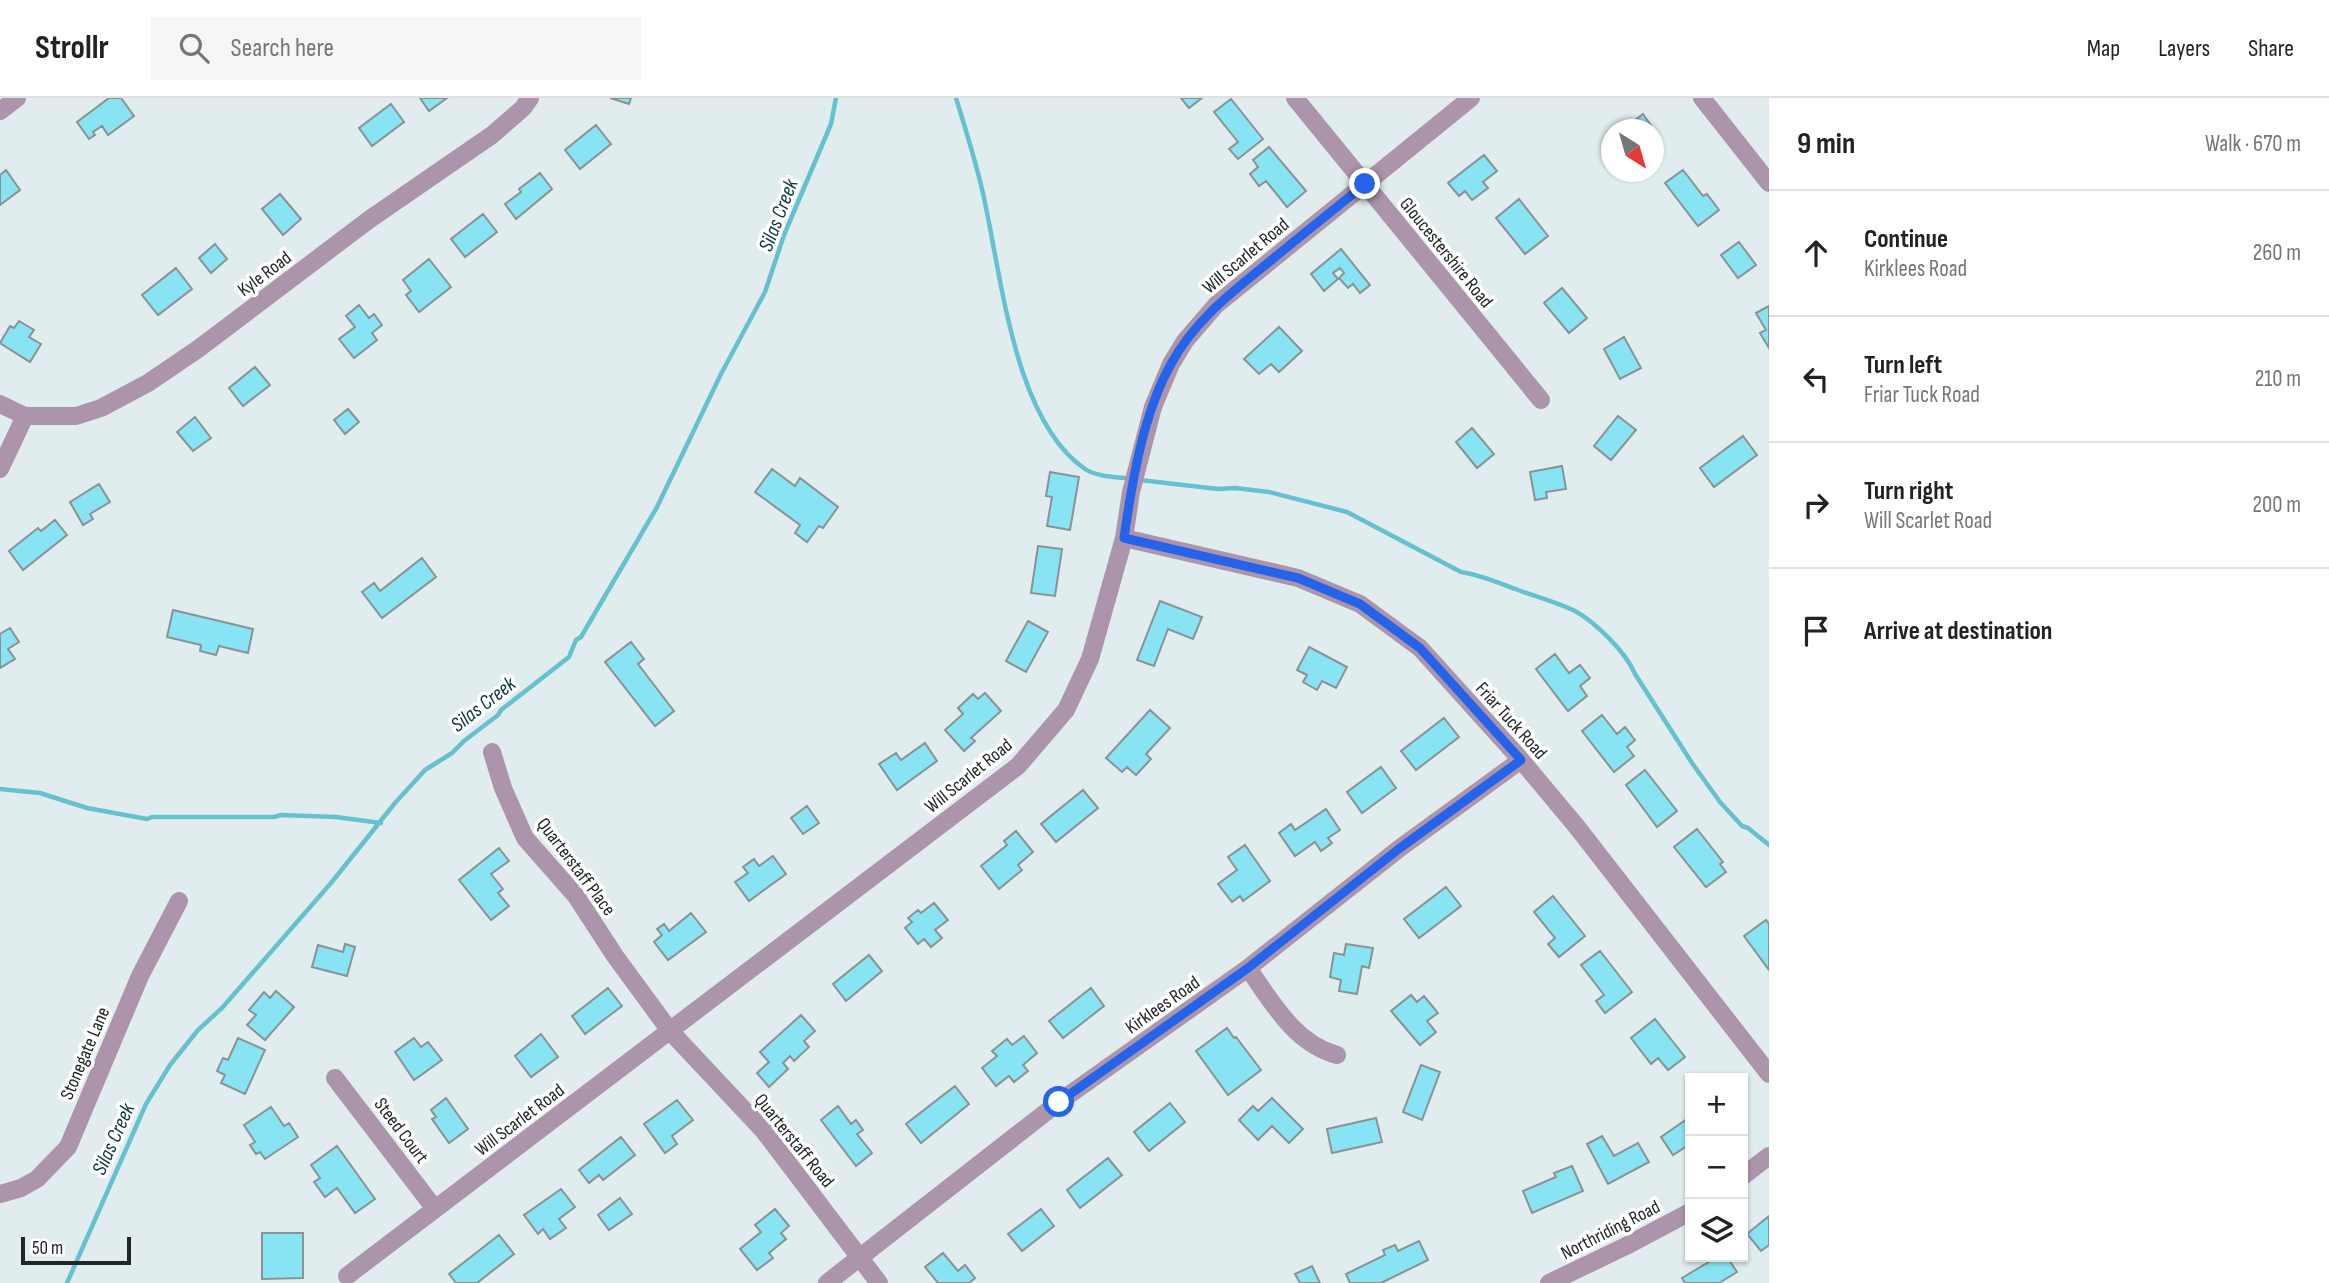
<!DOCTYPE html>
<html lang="en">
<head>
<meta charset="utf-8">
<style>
  :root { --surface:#fff; --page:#f6f6f6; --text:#222; --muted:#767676; --line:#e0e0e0 }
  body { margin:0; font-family:"Sofia Sans Condensed",sans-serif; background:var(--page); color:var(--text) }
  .controls { position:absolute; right:21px; bottom:21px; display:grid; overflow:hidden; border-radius:0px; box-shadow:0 2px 5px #0004 }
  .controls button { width:63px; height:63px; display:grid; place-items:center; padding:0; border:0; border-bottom:2px solid var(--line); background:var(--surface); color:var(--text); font:35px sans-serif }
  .compass { position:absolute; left:1601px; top:21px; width:63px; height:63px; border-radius:50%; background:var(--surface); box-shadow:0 2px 5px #0004; rotate:143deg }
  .scale { position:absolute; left:21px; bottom:18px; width:110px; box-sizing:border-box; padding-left:7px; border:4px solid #202526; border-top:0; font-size:19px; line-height:24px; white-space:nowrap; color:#202526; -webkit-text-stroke:5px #fff; paint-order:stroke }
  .stop { position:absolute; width:21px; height:21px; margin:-16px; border:5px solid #2563eb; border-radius:50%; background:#fff }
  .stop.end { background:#2563eb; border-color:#fff; box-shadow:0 2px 7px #0008 }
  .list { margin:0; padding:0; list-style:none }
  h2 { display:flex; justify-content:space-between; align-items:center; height:91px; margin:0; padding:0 28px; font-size:30px }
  h2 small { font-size:23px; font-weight:400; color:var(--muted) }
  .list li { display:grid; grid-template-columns:46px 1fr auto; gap:21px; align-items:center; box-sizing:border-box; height:126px; padding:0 28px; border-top:2px solid var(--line) }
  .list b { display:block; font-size:26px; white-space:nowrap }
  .list p { margin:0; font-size:23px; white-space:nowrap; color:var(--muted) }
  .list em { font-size:23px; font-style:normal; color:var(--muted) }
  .icon { flex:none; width:38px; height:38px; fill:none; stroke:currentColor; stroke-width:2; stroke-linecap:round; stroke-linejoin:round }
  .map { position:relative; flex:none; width:1769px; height:1185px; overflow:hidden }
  header { display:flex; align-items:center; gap:42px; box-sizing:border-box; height:98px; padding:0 35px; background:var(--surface); border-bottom:2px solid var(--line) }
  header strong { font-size:33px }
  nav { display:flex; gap:38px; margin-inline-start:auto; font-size:24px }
  .search { width:490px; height:63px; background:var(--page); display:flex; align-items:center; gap:18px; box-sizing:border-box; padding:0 24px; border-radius:0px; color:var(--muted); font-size:26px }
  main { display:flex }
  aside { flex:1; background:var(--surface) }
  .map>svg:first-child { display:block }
</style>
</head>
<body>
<header>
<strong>Strollr</strong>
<div class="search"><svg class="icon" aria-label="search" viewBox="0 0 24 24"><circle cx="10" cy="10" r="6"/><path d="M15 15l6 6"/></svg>Search here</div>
<nav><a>Map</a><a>Layers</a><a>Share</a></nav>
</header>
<main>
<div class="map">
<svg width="1769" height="1185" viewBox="0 0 1769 1185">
  <rect width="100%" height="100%" fill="#e0ecee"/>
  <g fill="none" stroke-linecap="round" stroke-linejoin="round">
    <!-- stream -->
    <path stroke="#65c1cf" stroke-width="4.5" d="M956,0C965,29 974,58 981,87C1001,168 1011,320 1085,371C1097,379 1118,379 1132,381
      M1140,382L1218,391L1235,390L1269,394L1347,414L1461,474C1481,477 1499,485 1518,492C1537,499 1557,504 1575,513C1595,524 1626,554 1635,576L1692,665L1720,704L1742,728L1748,730L1769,747
      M0,691L40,695L87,710L147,721L152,719H274L281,717L336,719L381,725
      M67,1185L146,1006L170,967L198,932L222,910L331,785L395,705L425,672L452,655L464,643L498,617L501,612L569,559L576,542L581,539L657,409L721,276L765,194L784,137L831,26L836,0"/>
  </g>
  <!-- building -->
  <path fill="#88e4f2" stroke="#879395" stroke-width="2" d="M109,0H121L134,18L108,37L102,28L93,34L95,37L89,41L77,24Z
    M420,0H447L429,13Z
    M610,0H631L629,6Z
    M1181,0H1202L1189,10Z
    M1231,1L1263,41L1238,61L1229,51L1238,44L1214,14Z
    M391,6L404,24L372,48L359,30Z
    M1643,16L1659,39L1654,43V32H1626L1625,30Z
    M596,27L611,46L580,71L565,52Z
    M1269,49L1306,93L1287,109L1266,83L1259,88L1250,76L1258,69L1253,62Z
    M1484,57L1497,73L1483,84L1488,90L1472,102L1465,93L1459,98L1448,85Z
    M6,72L20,92L0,107V77Z
    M1683,72L1703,98L1707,96L1719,112L1698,128L1665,85Z
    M540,75L552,91L516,121L505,106L521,94L519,91Z
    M280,96L301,121L283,137L262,111Z
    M1519,101L1548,138L1525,156L1496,120Z
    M483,116L497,134L465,159L451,141Z
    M1739,144L1756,167L1738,180L1721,157Z
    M215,146L227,161L211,175L199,160Z
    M1341,151L1370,187L1360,195L1353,186L1348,190L1339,180L1344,175L1340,170L1333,175L1338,181L1324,193L1311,176Z
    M429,161L451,189L419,214L406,197L411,193L403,182Z
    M176,170L192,191L158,217L142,197Z
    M1562,190L1587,220L1569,235L1544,205Z
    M359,207L369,220L374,216L382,227L372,235L377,242L354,260L339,241L355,229L346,218Z
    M1769,208V250L1760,235L1766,232L1756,215Z
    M19,223L34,232L29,239L41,246L30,264L0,245L10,228L14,230Z
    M1279,229L1302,253L1279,274L1271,266L1259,276L1244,261Z
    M1624,239L1641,270L1620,281L1604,251Z
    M255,269L270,287L243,308L229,290Z
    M348,311L359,324L345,336L334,322Z
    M1618,318L1636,332L1611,362L1594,348Z
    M195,319L211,340L193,353L177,334Z
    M1472,330L1494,356L1477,370L1456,344Z
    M1743,338L1757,357L1714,389L1700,370Z
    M1562,368L1566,391L1546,394L1547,400L1535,402L1530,374Z
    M772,371L795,388L800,380L838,409L823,430L819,428L807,444L795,435L800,427L755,394Z
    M1050,374L1079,379L1070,432L1047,428L1052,399L1046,398Z
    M99,386L110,404L90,416L93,421L83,427L70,404Z
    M55,422L67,437L23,472L9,453L38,430L41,433Z
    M1038,448L1062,451L1055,498L1031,495Z
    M422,460L436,479L382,520L362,494L374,485L380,493Z
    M1160,503L1202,519L1193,541L1168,531L1154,568L1137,562Z
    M173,512L253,531L248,555L219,548L216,557L200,553L201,547L167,539Z
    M1028,523L1048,534L1026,574L1006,563Z
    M10,530L19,544L8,551L15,561L0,570V536Z
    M631,544L644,561L638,566L674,613L655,628L605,564Z
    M1309,549L1347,569L1336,590L1322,583L1317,592L1303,584L1307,577L1297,572Z
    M1555,556L1569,575L1580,567L1590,580L1580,588L1587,598L1568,613L1536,571Z
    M985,595L1001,613L971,640L975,643L964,653L945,632L963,616L958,610L973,596L978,601Z
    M1150,612L1170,630L1146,656L1151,661L1136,677L1127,669L1122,674L1106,660Z
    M1602,617L1617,636L1625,629L1635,642L1627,649L1634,658L1614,674L1582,633Z
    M1444,620L1459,639L1416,672L1401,653Z
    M925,645L937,663L897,692L879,666L896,655L901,662Z
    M1381,669L1396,690L1362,715L1347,694Z
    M1645,672L1677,713L1657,729L1626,687Z
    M1083,692L1098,710L1056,744L1041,726Z
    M807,708L819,725L803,736L791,720Z
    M1326,711L1340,732L1328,740L1332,745L1321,753L1315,744L1295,758L1279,735L1291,726L1295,732Z
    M1697,731L1723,764L1720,766L1726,774L1706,789L1674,749Z
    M1016,733L1033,754L1018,767L1022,772L999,791L981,768L1007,747L1004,743Z
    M1245,747L1270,783L1243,803L1240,798L1232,804L1218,786L1237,772L1228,759Z
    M499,750L509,763L491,776L503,791L498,795L509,808L491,822L459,782Z
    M773,758L786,776L749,803L735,784L748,775L743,769L754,761L759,768Z
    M1446,789L1461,808L1419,840L1404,821Z
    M1553,798L1585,838L1559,859L1548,846L1555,840L1534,814Z
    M934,805L948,822L935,832L942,840L931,849L924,841L918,846L905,830L912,824L908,820L918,812L921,815Z
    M691,815L706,834L668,862L654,844L662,837L657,831L664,826L669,833Z
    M1766,822L1769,826V872L1744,838Z
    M345,846L355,849L347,878L312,869L318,847L343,854Z
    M1346,846L1373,850L1369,870L1362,868L1357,896L1339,893L1341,882L1330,879L1334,855L1344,857Z
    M1600,853L1632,894L1605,915L1596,903L1604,897L1581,867Z
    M869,857L882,873L846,903L833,886Z
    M608,890L622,908L585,936L572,918Z
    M1091,890L1104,908L1063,940L1049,923Z
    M276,893L294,909L265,942L247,927L256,917L249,912L264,894L270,900Z
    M1411,897L1417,904L1424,898L1438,915L1427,923L1436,934L1420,947L1391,913Z
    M801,917L815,933L804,943L809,949L794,963L790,958L783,965L788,971L769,989L757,975L769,964L760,954Z
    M1655,921L1685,959L1668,972L1658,960L1651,966L1631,940Z
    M1227,930L1234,940L1236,939L1261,972L1228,997L1196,953Z
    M541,936L558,959L531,979L515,958Z
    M1024,938L1037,955L1023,967L1028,973L1014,984L1009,978L996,988L982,970L997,958L992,953L1007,941L1012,947Z
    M238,940L265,952L245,996L221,985L225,977L217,973L223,960L228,962Z
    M414,940L421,949L428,944L442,962L414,982L395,954Z
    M1421,967L1440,974L1422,1022L1403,1014Z
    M955,988L969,1006L921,1045L906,1026Z
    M446,1000L468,1031L449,1045L432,1021L436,1019L431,1012Z
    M1272,1000L1303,1031L1289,1045L1272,1028L1258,1042L1239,1022L1253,1008L1258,1013Z
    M677,1002L693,1022L672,1038L677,1046L665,1055L644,1026Z
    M1170,1005L1185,1024L1149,1053L1134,1034Z
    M838,1008L851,1026L856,1022L863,1032L857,1036L872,1055L856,1068L821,1022Z
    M271,1009L284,1028L289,1025L298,1039L265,1061L260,1054L256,1056L250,1047L255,1044L244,1027Z
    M1690,1019V1046L1673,1057L1661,1039Z
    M1376,1020L1382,1044L1332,1055L1327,1031Z
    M1602,1038L1614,1058L1638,1045L1649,1064L1608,1086L1587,1046Z
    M621,1039L635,1057L603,1082L599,1077L589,1085L579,1072Z
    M337,1048L375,1101L355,1115L337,1090L325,1099L314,1084L320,1080L311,1067Z
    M1108,1060L1122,1077L1080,1110L1067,1092Z
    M1572,1068L1583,1093L1532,1115L1523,1093L1556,1079L1554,1075Z
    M561,1091L575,1109L559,1121L566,1130L550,1141L543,1131L538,1136L524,1117Z
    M620,1100L632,1116L609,1132L598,1117Z
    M775,1111L789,1128L781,1135L786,1141L769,1155L773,1160L757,1172L740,1151L761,1134L755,1127Z
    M1041,1111L1054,1128L1022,1153L1008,1136Z
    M1769,1118V1147L1761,1153L1747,1136Z
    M262,1135H303V1180L262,1181Z
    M499,1137L514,1156L477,1185H456L449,1176Z
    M1419,1143L1428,1162L1381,1185H1350L1346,1176L1385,1157L1383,1152L1395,1147L1398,1153Z
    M943,1155L958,1173L965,1167L975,1180L969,1185H938L925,1169Z
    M1717,1159H1727L1737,1174L1719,1185H1685L1682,1180Z
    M1312,1168L1320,1185H1300L1295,1176Z"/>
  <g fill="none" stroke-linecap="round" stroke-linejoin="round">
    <!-- minor -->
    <path stroke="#ac95aa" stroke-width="18" d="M1295,0L1541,302
      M1702,0L1769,85
      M0,13L17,0
      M0,306L25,318H76L101,310L148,285L198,251L370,121L492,37L523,10L530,0
      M0,371L25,318
      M1124,440L1298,480L1360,506L1420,550L1521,662L1577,729L1769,976
      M492,654L503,690L525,740L576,798L615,858L670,933L763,1032L879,1185
      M1248,870C1272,904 1294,945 1337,957
      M335,980L435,1111
      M1743,1078L1769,1058
      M0,1096L21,1090L37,1081L68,1049L140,878L179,803
      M347,1178L1018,668L1066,612L1090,561L1124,440L1131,394L1153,309L1171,266L1185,243L1216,207L1471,0
      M827,1185L1059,1004L1248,870L1400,750L1521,662
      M1549,1185L1626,1148L1690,1114"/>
  </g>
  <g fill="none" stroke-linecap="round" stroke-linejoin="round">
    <!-- route -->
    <path stroke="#2563eb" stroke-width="9" d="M1059,1004L1248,870L1400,750L1521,662L1420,550L1360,506L1298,480L1124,440C1132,384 1143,316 1171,266C1195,221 1235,192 1274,160C1304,135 1335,111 1365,86"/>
  </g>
  <g text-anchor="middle" stroke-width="7" stroke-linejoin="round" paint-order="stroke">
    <!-- street labels -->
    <g font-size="19" fill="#202526" stroke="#fff">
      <text transform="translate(1447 154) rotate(51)" y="7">Gloucestershire Road</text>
      <text transform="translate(1245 157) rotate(-40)" y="7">Will Scarlet Road</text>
      <text transform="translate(264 175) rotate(-37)" y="7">Kyle Road</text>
      <text transform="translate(1512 622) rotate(48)" y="7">Friar Tuck Road</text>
      <text transform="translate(968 677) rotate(-39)" y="7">Will Scarlet Road</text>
      <text transform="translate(577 768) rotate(53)" y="7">Quarterstaff Place</text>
      <text transform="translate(1162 906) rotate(-35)" y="7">Kirklees Road</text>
      <text transform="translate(84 955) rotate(-67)" y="7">Stonegate Lane</text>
      <text transform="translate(519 1021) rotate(-37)" y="7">Will Scarlet Road</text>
      <text transform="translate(402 1032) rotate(53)" y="7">Steed Court</text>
      <text transform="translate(795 1042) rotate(51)" y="7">Quarterstaff Road</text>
      <text transform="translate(1610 1131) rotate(-27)" y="7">Northriding Road</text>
    </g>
    <!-- water labels -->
    <g font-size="21" font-style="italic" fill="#0b383e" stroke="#fff">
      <text transform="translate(778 117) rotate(-69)" y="7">Silas Creek</text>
      <text transform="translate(483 606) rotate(-38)" y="7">Silas Creek</text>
      <text transform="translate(113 1041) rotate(-66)" y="7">Silas Creek</text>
    </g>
  </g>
</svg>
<div class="controls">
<button>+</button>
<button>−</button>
<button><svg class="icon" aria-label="layers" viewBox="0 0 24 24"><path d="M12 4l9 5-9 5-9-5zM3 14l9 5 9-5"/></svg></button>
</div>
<svg class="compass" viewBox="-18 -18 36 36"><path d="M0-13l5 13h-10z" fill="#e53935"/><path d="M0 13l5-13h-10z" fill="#767676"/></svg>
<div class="scale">50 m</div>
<div class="stop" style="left:1059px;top:1004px"></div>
<div class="stop end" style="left:1365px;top:86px"></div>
</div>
<aside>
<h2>9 min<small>Walk · 670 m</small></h2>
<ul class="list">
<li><svg class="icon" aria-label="ahead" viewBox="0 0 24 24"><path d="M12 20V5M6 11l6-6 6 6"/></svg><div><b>Continue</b><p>Kirklees Road</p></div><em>260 m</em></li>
<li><svg class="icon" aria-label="left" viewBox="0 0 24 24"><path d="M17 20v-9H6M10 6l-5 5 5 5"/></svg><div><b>Turn left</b><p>Friar Tuck Road</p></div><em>210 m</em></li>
<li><svg class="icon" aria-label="right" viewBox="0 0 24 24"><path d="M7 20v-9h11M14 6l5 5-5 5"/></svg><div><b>Turn right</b><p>Will Scarlet Road</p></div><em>200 m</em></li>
<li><svg class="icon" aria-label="arrive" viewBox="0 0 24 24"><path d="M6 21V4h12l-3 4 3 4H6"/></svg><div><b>Arrive at destination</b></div></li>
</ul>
</aside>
</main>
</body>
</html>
